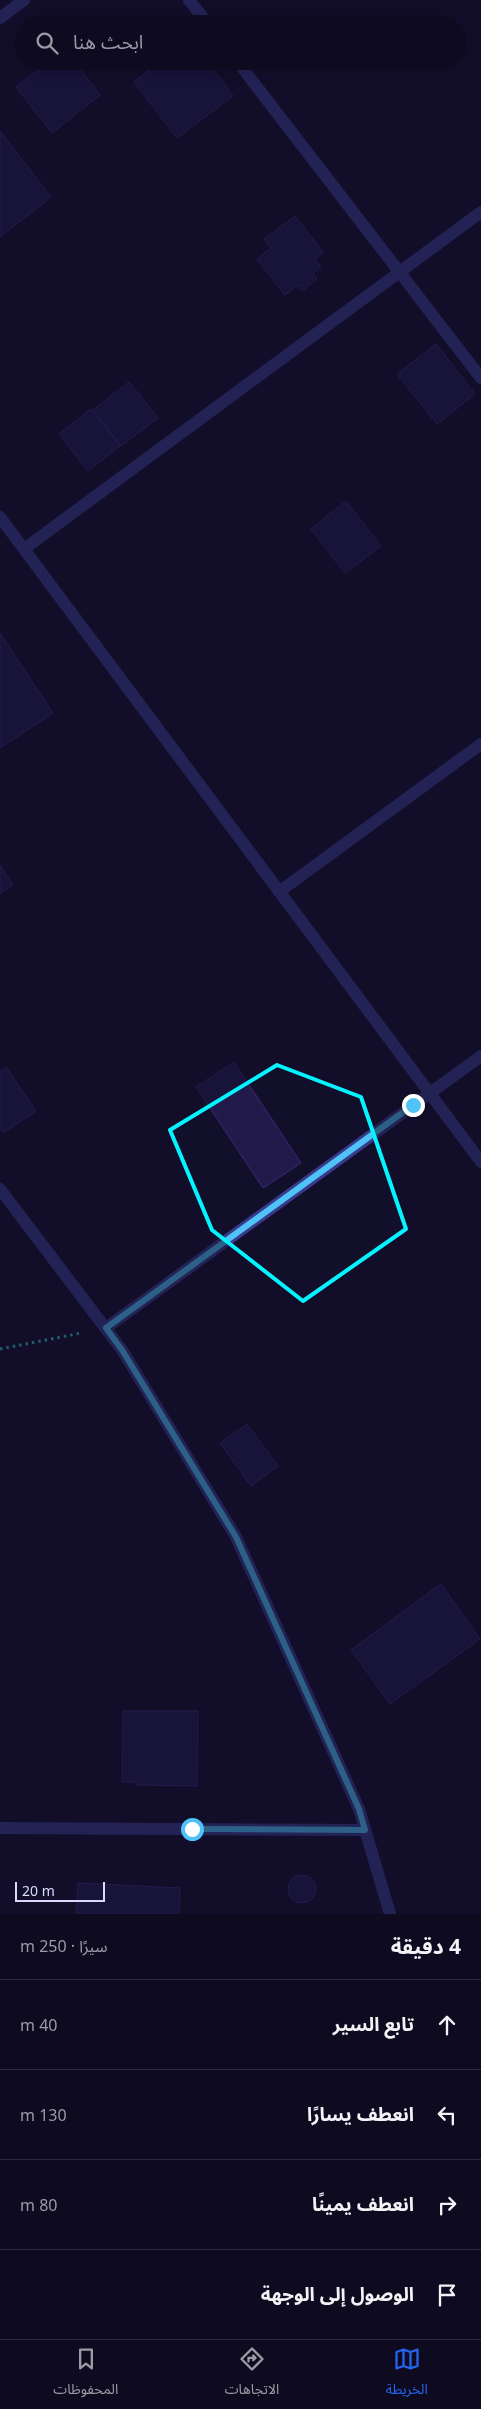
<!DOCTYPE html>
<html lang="ar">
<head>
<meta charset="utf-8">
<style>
  :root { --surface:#0e0b20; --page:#1c192d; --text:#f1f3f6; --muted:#9b9ba5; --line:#2e2b3e; --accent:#2563eb }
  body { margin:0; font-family:"Noto Sans","Noto Sans Arabic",sans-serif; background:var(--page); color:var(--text); direction:rtl }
  .scale { position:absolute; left:15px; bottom:12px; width:90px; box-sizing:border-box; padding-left:5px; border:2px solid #dad8ff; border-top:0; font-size:14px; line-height:18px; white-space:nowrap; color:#dad8ff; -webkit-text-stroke:4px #120f2a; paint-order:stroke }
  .stop { position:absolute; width:15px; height:15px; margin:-11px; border:4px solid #4fc3f7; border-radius:50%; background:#fff }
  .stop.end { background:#4fc3f7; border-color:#fff; box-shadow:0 1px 5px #0008 }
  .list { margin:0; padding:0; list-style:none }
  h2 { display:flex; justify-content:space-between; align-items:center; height:65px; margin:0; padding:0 20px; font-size:21px }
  h2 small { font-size:16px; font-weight:400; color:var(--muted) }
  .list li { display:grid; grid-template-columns:32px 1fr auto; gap:15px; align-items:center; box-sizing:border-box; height:90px; padding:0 20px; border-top:1px solid var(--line) }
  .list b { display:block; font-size:19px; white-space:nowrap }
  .list em { font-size:16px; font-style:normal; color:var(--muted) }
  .icon { flex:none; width:28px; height:28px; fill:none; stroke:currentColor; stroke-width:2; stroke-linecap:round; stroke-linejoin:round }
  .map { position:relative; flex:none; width:481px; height:1914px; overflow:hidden; direction:ltr }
  .search { position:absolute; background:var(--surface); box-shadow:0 2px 12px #0003; left:15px; right:15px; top:15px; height:55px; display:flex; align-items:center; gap:12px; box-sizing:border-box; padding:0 18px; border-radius:28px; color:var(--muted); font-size:19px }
  .sheet { height:425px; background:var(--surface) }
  nav { display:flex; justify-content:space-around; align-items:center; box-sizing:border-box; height:70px; border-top:1px solid var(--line); background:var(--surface); font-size:14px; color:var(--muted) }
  nav a { display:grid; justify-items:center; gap:2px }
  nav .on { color:var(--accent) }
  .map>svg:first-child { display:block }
</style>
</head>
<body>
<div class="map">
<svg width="481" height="1914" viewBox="0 0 481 1914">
  <rect width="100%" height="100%" fill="#120f2a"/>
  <!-- building -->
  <path fill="#211a4b" stroke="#362b79" d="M50,61H74L100,95L52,133L16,87Z
    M161,61H207L233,96L177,138L134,82Z
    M0,131L51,197L0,237Z
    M295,216L323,252L315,259L321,267L313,274L317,279L302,291L298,285L285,295L257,259L271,248L264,239Z
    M436,344L475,394L437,424L397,374Z
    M129,382L158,418L121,446L93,410Z
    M91,409L120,446L88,471L59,434Z
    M346,501L381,546L345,573L311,529Z
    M0,633L53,713L0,748Z
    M0,865L13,885L0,894Z
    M234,1062L301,1163L263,1188L196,1087Z
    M6,1067L36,1111L3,1133L0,1128V1072Z
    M247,1424L278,1466L251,1486L220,1443Z
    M441,1584L480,1639L390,1704L351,1650Z
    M123,1711H198L197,1786L137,1785V1782H122Z
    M288 1889a14 14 0 1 1 28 0a14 14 0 1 1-28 0Z
    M78,1883L180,1888L179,1914H76Z"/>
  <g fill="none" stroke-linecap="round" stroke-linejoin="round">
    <!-- path -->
    <path stroke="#2ac1af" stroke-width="3" stroke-dasharray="2.5 4" stroke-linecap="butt" d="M0,1349L81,1333"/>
    <!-- minor -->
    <path stroke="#383a8b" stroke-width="12" d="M189,0L208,24
      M0,18L24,0
      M237,61L481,378
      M0,517L481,1162
      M24,549L481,212
      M279,892L481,744
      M0,1189L122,1350L236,1537L359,1809L390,1914
      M106,1328L481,1056
      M0,1828L365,1830"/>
  </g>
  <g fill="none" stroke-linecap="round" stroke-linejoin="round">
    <!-- route -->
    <path stroke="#4fc3f7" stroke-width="6" d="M192,1829L365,1830L359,1809L236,1537L122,1350L106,1328L413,1105"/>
  </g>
  <!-- marked area -->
  <path d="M0 0H481V1914H0ZM277,1065L361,1097L406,1229L303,1301L212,1230L170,1130Z" fill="#120f2a" fill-opacity=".55" fill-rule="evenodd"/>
  <path fill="none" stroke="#04f4ff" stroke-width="4" stroke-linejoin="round" d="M277,1065L361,1097L406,1229L303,1301L212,1230L170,1130Z"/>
</svg>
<div class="scale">20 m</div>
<div class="stop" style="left:192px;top:1829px"></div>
<div class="stop end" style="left:413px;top:1105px"></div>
<div class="search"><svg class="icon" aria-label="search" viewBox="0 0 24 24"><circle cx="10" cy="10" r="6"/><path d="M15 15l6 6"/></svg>ابحث هنا</div>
</div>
<section class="sheet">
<h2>4 دقيقة<small>سيرًا · 250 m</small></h2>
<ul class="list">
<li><svg class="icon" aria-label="ahead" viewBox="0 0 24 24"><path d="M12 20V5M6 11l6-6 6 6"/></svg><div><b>تابع السير</b></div><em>40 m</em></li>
<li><svg class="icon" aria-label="left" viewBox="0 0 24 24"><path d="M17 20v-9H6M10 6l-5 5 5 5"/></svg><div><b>انعطف يسارًا</b></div><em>130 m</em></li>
<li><svg class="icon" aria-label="right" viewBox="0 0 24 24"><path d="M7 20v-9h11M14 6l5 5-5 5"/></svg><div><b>انعطف يمينًا</b></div><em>80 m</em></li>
<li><svg class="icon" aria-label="arrive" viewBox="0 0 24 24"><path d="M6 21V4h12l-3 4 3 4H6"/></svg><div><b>الوصول إلى الوجهة</b></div></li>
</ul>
</section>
<nav>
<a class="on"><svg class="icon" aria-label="map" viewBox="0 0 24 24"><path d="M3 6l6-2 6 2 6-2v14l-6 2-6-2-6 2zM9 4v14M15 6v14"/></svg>الخريطة</a>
<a><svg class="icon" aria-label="directions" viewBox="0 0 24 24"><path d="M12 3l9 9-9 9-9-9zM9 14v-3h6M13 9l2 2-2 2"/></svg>الاتجاهات</a>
<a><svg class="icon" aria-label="saved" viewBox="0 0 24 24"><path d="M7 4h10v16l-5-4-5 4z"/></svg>المحفوظات</a>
</nav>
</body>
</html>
